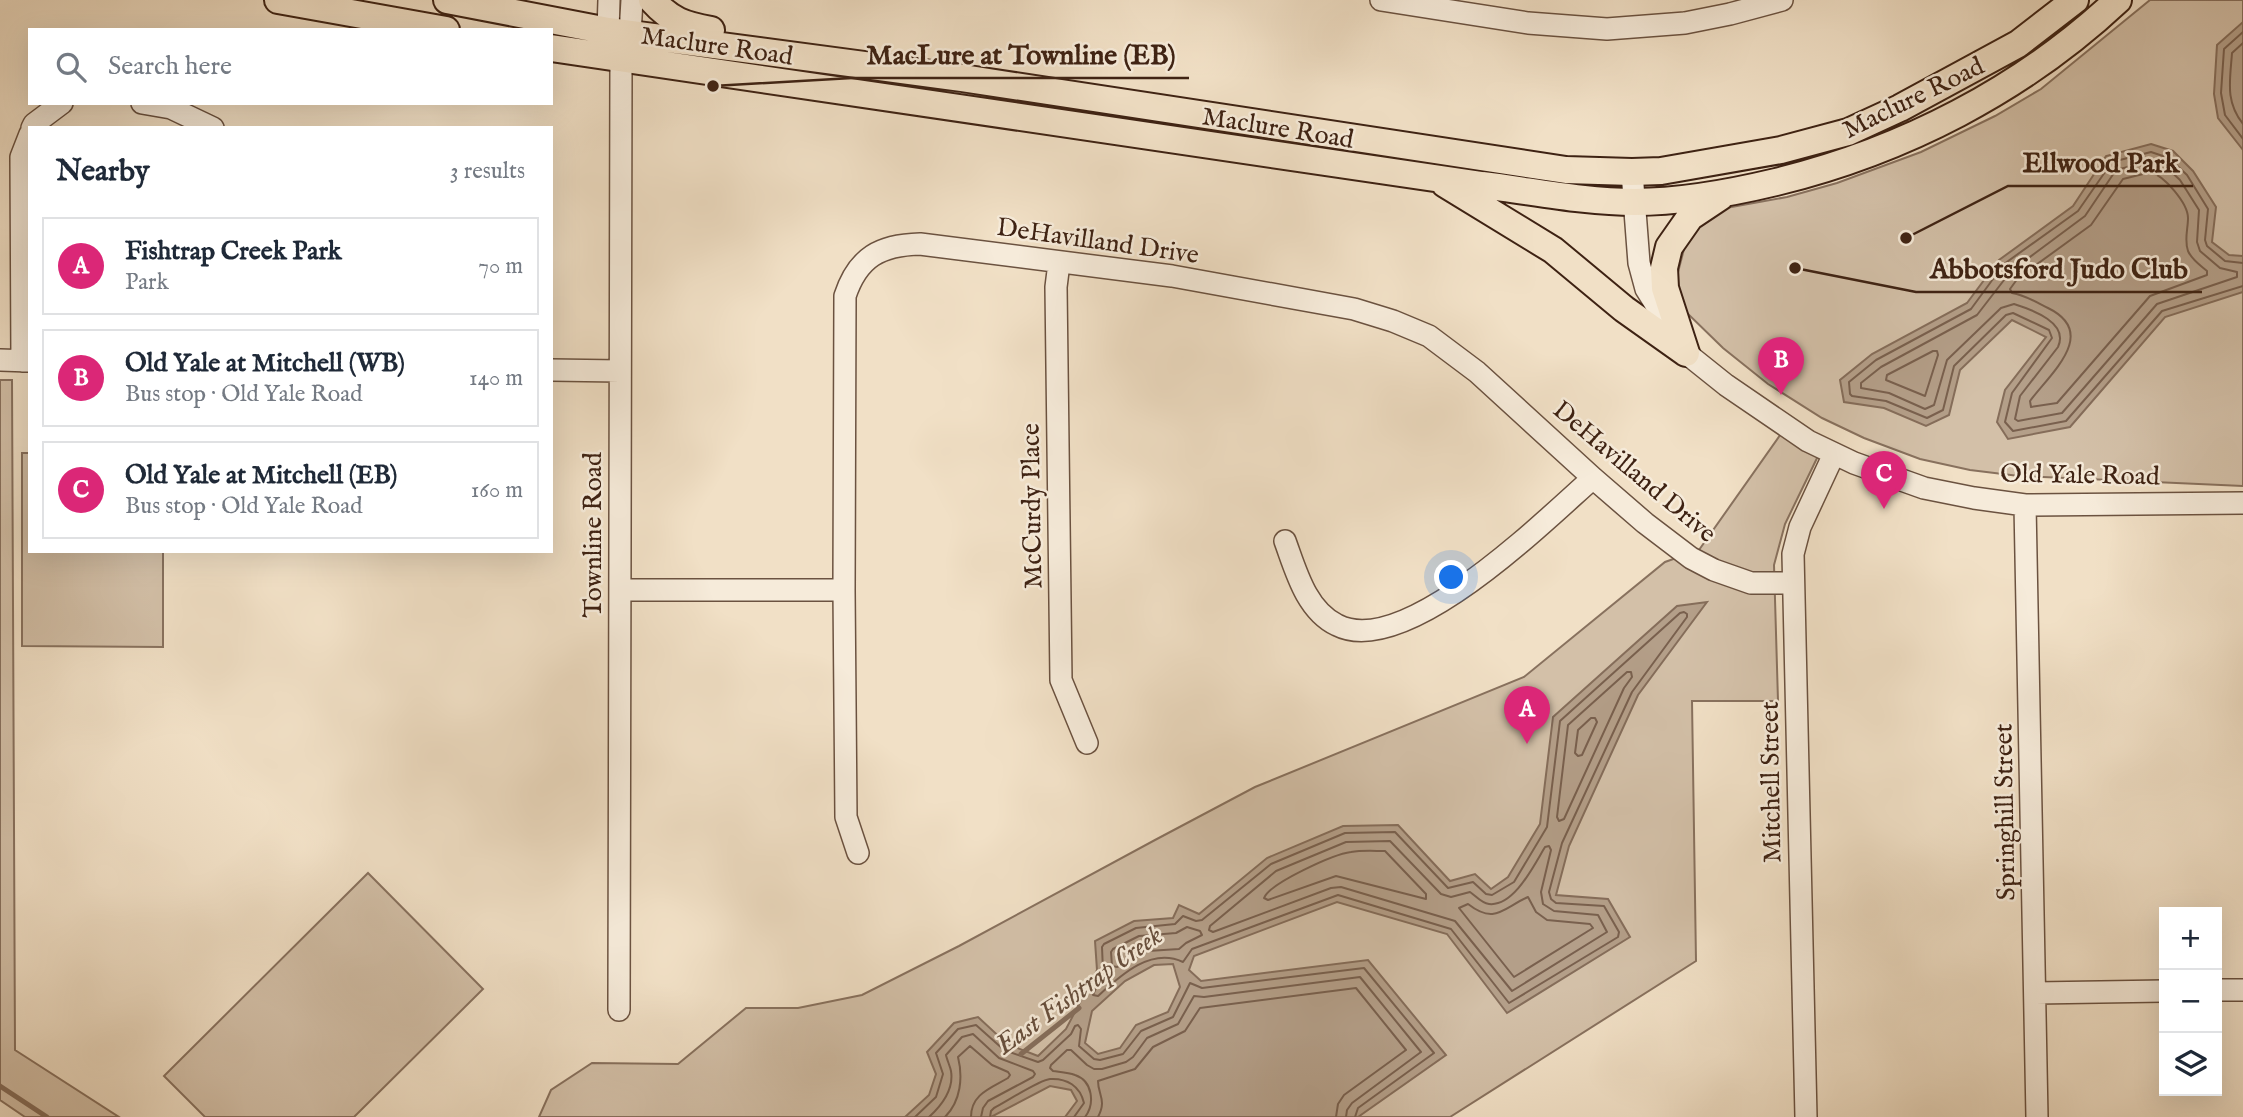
<!DOCTYPE html>
<html lang="en">
<head>
<meta charset="utf-8">
<style>
  :root { --surface:#fff; --page:#f2f2f3; --text:#1f2937; --muted:#747a83; --line:#e0e1e3; --accent:#db2777 }
  body { margin:0; font-family:"IM FELL English",serif; background:var(--page); color:var(--text) }
  .controls { position:absolute; right:21px; bottom:21px; display:grid; overflow:hidden; border-radius:0px; box-shadow:0 7px 28px #0002 }
  .controls button { width:63px; height:63px; display:grid; place-items:center; padding:0; border:0; border-bottom:2px solid var(--line); background:var(--surface); color:var(--text); font:35px sans-serif }
  .you { position:absolute; left:1452px; top:578px; width:24px; height:24px; margin:-18px; border:5px solid #fff; border-radius:50%; background:#1a73e8; box-shadow:0 0 0 10px #1a73e833 }
  .badge { display:grid; place-items:center; width:46px; height:46px; border-radius:50%; background:var(--accent); color:#fff; font-size:23px; font-weight:700 }
  .pin { position:absolute; translate:-50% -58px; filter:drop-shadow(0 2px 4px #0008) }
  .pin::after { content:''; position:absolute; top:37px; width:24px; height:21px; background:inherit; clip-path:polygon(0 0,100% 0,50% 100%) }
  .list { margin:0; padding:0; list-style:none }
  h2 { display:flex; justify-content:space-between; align-items:center; height:91px; margin:0; padding:0 28px; font-size:30px }
  h2 small { font-size:23px; font-weight:400; color:var(--muted) }
  .list li { display:grid; grid-template-columns:46px 1fr auto; gap:21px; align-items:center; box-sizing:border-box; height:98px; margin:0 14px 14px; padding:0 14px; border:2px solid var(--line); border-radius:0px }
  .list b { display:block; font-size:26px; white-space:nowrap }
  .list p { margin:0; font-size:23px; white-space:nowrap; color:var(--muted) }
  .list em { font-size:23px; font-style:normal; color:var(--muted) }
  .icon { flex:none; width:38px; height:38px; fill:none; stroke:currentColor; stroke-width:2; stroke-linecap:round; stroke-linejoin:round }
  .map { position:relative; flex:none; width:2243px; height:1117px; overflow:hidden }
  .search { position:absolute; background:var(--surface); box-shadow:0 7px 28px #0002; left:28px; top:28px; width:525px; height:77px; display:flex; align-items:center; gap:18px; box-sizing:border-box; padding:0 24px; border-radius:0px; color:var(--muted); font-size:26px }
  .panel { position:absolute; background:var(--surface); box-shadow:0 7px 28px #0002; left:28px; top:126px; width:525px; height:427px; border-radius:0px }
  .map>svg:first-child { display:block }
</style>
</head>
<body>
<div class="map">
<svg width="2243" height="1117" viewBox="0 0 2243 1117">
  <rect width="100%" height="100%" fill="#f1e0c6"/>
  <filter id="stains"><feTurbulence type="fractalNoise" baseFrequency=".00286" numOctaves="4"/><feColorMatrix values="0 0 0 0 .2 0 0 0 0 .09 0 0 0 0 .02 0 0 0 .5 -.17"/></filter>
  <radialGradient id="worn" r=".72"><stop offset=".6" stop-color="#630" stop-opacity="0"/><stop offset="1" stop-color="#630" stop-opacity=".3"/></radialGradient>
  <!-- green -->
  <path fill="#d3c0a8" stroke="#88715e" stroke-width="2" d="M2150,0H2243V486L2019,476L1970,470L1920,459L1864,438L1822,418L1768,384L1723,348L1686,312L1676,280L1684,249L1696,228L1726,208L1787,197L1837,183L1921,152L1995,116L2041,89Z
    M0,380H12L15,1050L119,1117H25L0,1100Z
    M1783,431L1819,454L1785,524L1774,565L1778,701H1692L1696,961L1450,1117H539L551,1090L592,1063L678,1064L746,1008H798L862,995L959,946L1155,840L1255,787L1524,677L1665,562L1699,550Z
    M22,453H30V551H163V647L22,646Z
    M368,873L483,989L354,1117H205L164,1076Z"/>
  <!-- water -->
  <path fill="#b49f89" stroke="#856d5a" stroke-width="2" fill-rule="evenodd" d="M2243,22V150L2218,118L2214,94L2217,45Z
    M2151,144L2173,151L2193,171L2216,207L2212,242L2229,255L2243,256V292L2165,317L2070,427L2008,439L1997,422L2005,390L2046,337L2012,320L1960,370L1949,415L1926,426L1884,408L1844,402L1840,380L1872,354L1967,303L1999,260L2073,206L2106,156Z
    M1707,602L1638,695L1569,846L1556,895L1608,899L1630,937L1507,1013L1447,934L1337,902L1194,956L1189,970L1201,981L1368,960L1446,1055L1358,1117H1065L1077,1101L1071,1090L1050,1086L991,1117H905L929,1095L936,1074L927,1052L954,1023L978,1017L1007,1044L1038,1056L1066,1029L1097,970L1095,941L1134,921L1173,918L1179,905L1199,914L1267,858L1343,826L1398,825L1450,881L1475,874L1491,889L1508,877L1540,824L1553,717L1677,606ZM1173,964L1180,987L1168,1012L1136,1025L1120,1048L1098,1054L1085,1043L1092,1011L1125,981L1154,965Z"/>
  <g fill="none" stroke-linecap="round" stroke-linejoin="round">
    <!-- shore -->
    <path stroke="#79604e" stroke-width="2" d="M2243,32L2224,49L2221,93L2225,115L2243,139
      M2243,43L2232,53C2230,81 2225,101 2243,124
      M2151,161L2164,165L2180,180L2199,210L2197,242L2200,251L2220,268L2237,272V277L2157,304L2062,413L2018,421L2015,419L2020,396L2058,347C2069,323 2033,310 2014,304L2001,308L1947,360L1934,405L1925,409L1889,393L1861,388V383L1881,367L1977,315L2011,271L2085,216L2116,170Z
      M2151,172C2164,176 2188,203 2188,218C2188,229 2184,240 2188,251C2192,260 2200,265 2207,271V275L2150,296L2057,403L2031,407L2030,401C2051,373 2099,333 2048,308C2036,302 2025,295 2012,293L2010,289L2018,278L2091,225L2123,179Z
      M2243,263L2225,261L2207,246L2205,240L2208,209L2187,175L2169,158L2151,152L2112,162L2078,211L2004,264L1971,309L1876,360L1849,382L1850,394L1852,396L1886,401L1927,418L1943,410L1954,366L2006,315L2013,313L2049,330L2052,338L2012,393L2005,422L2013,431L2066,421L2162,311L2243,286
      M1933,351H1937L1938,355L1925,396L1886,380L1887,375Z
      M1684,612L1687,614V617L1632,692L1562,843L1549,892L1551,899L1556,903L1604,906L1619,932L1618,937L1509,1003L1451,929L1338,895L1192,949L1183,962C1151,947 1121,975 1098,996L1093,995L1103,971L1102,947L1104,944L1136,928L1175,924L1183,916L1196,921L1202,920L1271,864L1345,833L1395,832L1448,888L1473,882L1486,894L1492,895L1514,882L1547,827L1560,721L1680,613Z
      M1627,672H1631L1632,677L1624,688L1564,819L1559,821L1557,817L1568,725Z
      M1591,718H1595L1597,722L1582,755L1578,756L1575,753L1578,730Z
      M1390,841L1441,894L1451,897L1470,892C1476,896 1481,903 1489,904C1514,907 1534,865 1545,847L1549,846L1551,850L1541,892L1543,904L1554,911L1598,915L1607,932L1512,991L1455,921L1341,887L1331,888L1213,932L1209,930L1210,926L1276,871L1346,842Z
      M1385,851L1426,894V899L1336,876L1268,900L1264,898C1270,883 1334,854 1351,852C1362,850 1374,851 1385,851Z
      M1528,897L1536,912L1547,920L1590,924L1593,928L1514,977L1459,908L1468,904C1495,925 1503,908 1528,897Z
      M1187,927L1200,931L1202,935L1186,943L1179,949L1148,951L1117,967L1112,966L1111,952L1113,949L1139,936L1176,933Z
      M915,1117L936,1097L943,1074L936,1053L958,1029L976,1025L1004,1050L1038,1062L1043,1060L1071,1034L1075,1026L1078,1025L1081,1029L1079,1046L1094,1059L1100,1060L1123,1054L1141,1031L1173,1017L1190,983L1202,988L1364,968L1434,1053L1358,1108L1355,1117
      M929,1117C941,1106 954,1089 951,1071C950,1066 947,1060 946,1055L962,1037L973,1034L999,1058L1033,1071L1035,1074L1033,1077L988,1101L983,1108L981,1117
      M945,1117C961,1101 963,1077 958,1057L970,1046L992,1065L1008,1072L1010,1075L1008,1078C991,1088 971,1094 971,1117
      M990,1117L991,1111L994,1108C1006,1102 1039,1080 1050,1079C1067,1078 1080,1086 1084,1103L1074,1117
      M1085,1117C1095,1104 1093,1081 1075,1075C1068,1072 1060,1072 1053,1071L1050,1068L1051,1065L1067,1050H1071L1087,1065L1094,1069H1102L1126,1062L1133,1057L1147,1038L1178,1024L1194,996L1204,997L1360,977L1421,1052L1352,1103L1347,1110L1346,1117
      M1098,1117C1107,1100 1098,1095 1098,1081L1135,1069L1153,1047L1185,1031L1200,1008L1356,988L1406,1050L1344,1095L1338,1104L1336,1117"/>
    <!-- stream -->
    <path stroke="#856d5a" stroke-width="5" d="M1021,1054L1079,1008
      M0,1086L47,1117"/>
    <!-- minor casing -->
    <g stroke="#6b5240" stroke-width="24">
      <path id="minor" d="M609,0L608,31L615,46
        M1381,0L1528,23L1607,29L1685,23L1730,14L1782,0
        M142,103L171,108L213,128
        M32,128L34,124L62,103
        M1632,172L1639,263L1646,289L1686,353L1726,385L1808,441L1854,463L1924,488L1974,498L2025,505L2243,503
        M1059,263L1056,287L1061,680L1087,743
        M0,360L30,361
        M22,361L21,157L30,134
        M551,370L620,371
        M2025,505L2037,1117
        M1285,541C1296,571 1306,610 1337,625C1405,660 1545,520 1593,478
        M620,590H844L845,296C858,257 880,245 920,244L1172,276L1354,309L1393,321L1429,336L1477,372L1593,478L1645,523L1691,558L1714,570L1751,583H1793
        M844,590L846,817L858,853
        M2217,990H2243
        M2036,993L2164,991
        M619,1010L621,60L630,34L632,0
        M1806,1117L1793,554L1800,527L1834,454"/>
    </g>
    <!-- major casing -->
    <g stroke="#3e2213" stroke-width="30">
      <path id="major" d="M278,0L446,30
        M447,0L608,31L962,78L1566,170L1632,172L1661,171L1781,150L1848,132L1900,108L2018,44L2075,0
        M652,0C671,21 684,25 711,30
        M551,48L1482,185C1532,191 1584,202 1635,202C1682,202 1730,193 1776,182C1903,151 2022,90 2118,0
        M1445,184L1553,250L1624,309L1686,353
        M1686,353L1665,288L1664,268L1669,247L1690,217L1720,197"/>
    </g>
    <!-- minor -->
    <use href="#minor" stroke="#f6ebda" stroke-width="21"/>
    <!-- major -->
    <use href="#major" stroke="#f1e0c6" stroke-width="26"/>
  </g>
  <g text-anchor="middle" stroke-width="5" stroke-linejoin="round" paint-order="stroke">
    <!-- street labels -->
    <g font-size="26" fill="#3e2213" stroke="#f6ebda">
      <text transform="translate(717 45) rotate(8)" y="9">Maclure Road</text>
      <text transform="translate(1913 97) rotate(-26)" y="9">Maclure Road</text>
      <text transform="translate(1278 127) rotate(9)" y="9">Maclure Road</text>
      <text transform="translate(1098 240) rotate(8)" y="9">DeHavilland Drive</text>
      <text transform="translate(1635 471) rotate(40)" y="9">DeHavilland Drive</text>
      <text transform="translate(2080 474) rotate(1)" y="9">Old Yale Road</text>
      <text transform="translate(1031 506) rotate(-91)" y="9">McCurdy Place</text>
      <text transform="translate(592 535) rotate(-90)" y="9">Townline Road</text>
      <text transform="translate(1770 782) rotate(-91)" y="9">Mitchell Street</text>
      <text transform="translate(2004 812) rotate(-91)" y="9">Springhill Street</text>
    </g>
    <!-- water labels -->
    <g font-size="28" font-style="italic" fill="#674e3c" stroke="#f6ebda">
      <text transform="translate(1078 989) rotate(-36)" y="10">East Fishtrap Creek</text>
    </g>
  </g>
  <!-- callouts -->
  <path fill="none" stroke="#3e2213" stroke-width="2.5" d="M713 86L852 78H1189M1906 238L2008 186H2193M1795 268L1916 292H2202"/>
  <g fill="#3e2213" stroke="#f6ebda" stroke-width="2.5">
    <circle cx="713" cy="86" r="7"/>
    <circle cx="1906" cy="238" r="7"/>
    <circle cx="1795" cy="268" r="7"/>
  </g>
  <g font-size="28" text-anchor="middle" font-weight="bold" fill="#3e2213" stroke="#f6ebda" stroke-width="5" stroke-linejoin="round" paint-order="stroke">
    <text x="1021" y="64">MacLure at Townline (EB)</text>
    <text x="2101" y="172">Ellwood Park</text>
    <text x="2059" y="278">Abbotsford Judo Club</text>
  </g>
  <rect width="100%" height="100%" filter="url(#stains)"/>
  <rect width="100%" height="100%" fill="url(#worn)"/>
</svg>
<div class="controls">
<button>+</button>
<button>−</button>
<button><svg class="icon" aria-label="layers" viewBox="0 0 24 24"><path d="M12 4l9 5-9 5-9-5zM3 14l9 5 9-5"/></svg></button>
</div>
<div class="you"></div>
<div class="pin badge" style="left:1527px;top:744px">A</div>
<div class="pin badge" style="left:1781px;top:395px">B</div>
<div class="pin badge" style="left:1884px;top:509px">C</div>
<div class="search"><svg class="icon" aria-label="search" viewBox="0 0 24 24"><circle cx="10" cy="10" r="6"/><path d="M15 15l6 6"/></svg>Search here</div>
<section class="panel">
<h2>Nearby<small>3 results</small></h2>
<ul class="list">
<li><span class="badge">A</span><div><b>Fishtrap Creek Park</b><p>Park</p></div><em>70 m</em></li>
<li><span class="badge">B</span><div><b>Old Yale at Mitchell (WB)</b><p>Bus stop · Old Yale Road</p></div><em>140 m</em></li>
<li><span class="badge">C</span><div><b>Old Yale at Mitchell (EB)</b><p>Bus stop · Old Yale Road</p></div><em>160 m</em></li>
</ul>
</section>
</div>
</body>
</html>
